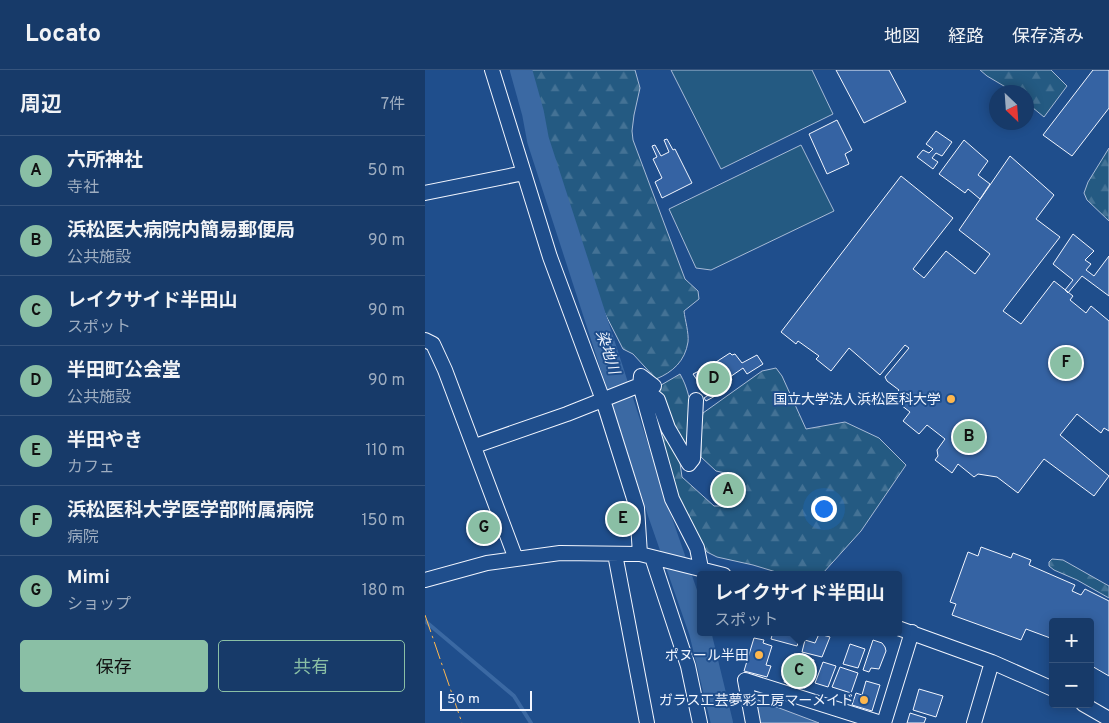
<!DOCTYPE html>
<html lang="ja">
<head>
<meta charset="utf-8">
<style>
  :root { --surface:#173a69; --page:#20416f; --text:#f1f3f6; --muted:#9eadc0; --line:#36547d; --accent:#8abfa5 }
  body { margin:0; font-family:Overpass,"Noto Sans JP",sans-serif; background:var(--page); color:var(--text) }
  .controls { position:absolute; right:15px; bottom:15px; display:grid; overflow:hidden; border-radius:5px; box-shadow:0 2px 12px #0003 }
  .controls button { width:45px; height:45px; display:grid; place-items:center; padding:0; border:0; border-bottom:1px solid var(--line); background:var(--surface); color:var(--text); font:25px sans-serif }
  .compass { position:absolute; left:564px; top:15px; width:45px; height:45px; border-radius:50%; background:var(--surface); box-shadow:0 2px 12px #0003; rotate:155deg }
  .scale { position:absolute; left:15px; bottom:12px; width:92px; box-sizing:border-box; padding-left:5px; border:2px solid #f2f6ff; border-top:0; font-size:14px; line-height:18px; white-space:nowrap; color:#f2f6ff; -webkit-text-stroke:4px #1f4e8c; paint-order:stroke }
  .you { position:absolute; left:398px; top:438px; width:18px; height:18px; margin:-12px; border:4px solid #fff; border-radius:50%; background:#1a73e8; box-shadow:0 0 0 8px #1a73e833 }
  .badge { display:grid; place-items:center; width:32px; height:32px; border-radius:50%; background:var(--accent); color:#111; font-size:16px; font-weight:700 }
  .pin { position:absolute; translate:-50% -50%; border:2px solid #fff; box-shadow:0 1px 5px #0006 }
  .popup { position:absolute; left:272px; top:501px; width:205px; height:65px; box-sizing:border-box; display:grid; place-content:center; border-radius:5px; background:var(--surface); filter:drop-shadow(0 1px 4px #0005); font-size:16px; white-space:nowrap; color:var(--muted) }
  .popup b { font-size:19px; color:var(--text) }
  .popup::after { content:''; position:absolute; left:50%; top:100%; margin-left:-10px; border:10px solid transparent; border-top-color:var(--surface) }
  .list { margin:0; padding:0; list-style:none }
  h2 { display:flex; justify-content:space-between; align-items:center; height:65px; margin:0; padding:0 20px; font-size:21px }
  h2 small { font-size:16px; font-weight:400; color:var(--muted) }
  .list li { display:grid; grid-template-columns:32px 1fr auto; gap:15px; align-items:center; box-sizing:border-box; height:70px; padding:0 20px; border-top:1px solid var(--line) }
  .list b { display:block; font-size:19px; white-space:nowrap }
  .list p { margin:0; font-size:16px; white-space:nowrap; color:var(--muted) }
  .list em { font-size:16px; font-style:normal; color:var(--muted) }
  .actions { display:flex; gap:10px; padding:15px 20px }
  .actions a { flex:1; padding:11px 0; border:1px solid var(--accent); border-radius:5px; text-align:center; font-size:18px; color:var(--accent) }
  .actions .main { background:var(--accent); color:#111 }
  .map { position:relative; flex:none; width:684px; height:653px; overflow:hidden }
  header { display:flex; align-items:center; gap:30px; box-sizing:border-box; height:70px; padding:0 25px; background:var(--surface); border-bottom:1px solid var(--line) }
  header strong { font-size:24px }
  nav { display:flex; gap:28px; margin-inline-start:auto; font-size:18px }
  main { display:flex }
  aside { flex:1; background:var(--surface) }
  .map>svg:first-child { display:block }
</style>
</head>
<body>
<header>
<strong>Locato</strong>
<nav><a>地図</a><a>経路</a><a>保存済み</a></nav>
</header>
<main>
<aside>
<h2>周辺<small>7件</small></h2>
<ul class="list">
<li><span class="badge">A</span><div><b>六所神社</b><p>寺社</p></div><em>50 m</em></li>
<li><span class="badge">B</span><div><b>浜松医大病院内簡易郵便局</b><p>公共施設</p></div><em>90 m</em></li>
<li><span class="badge">C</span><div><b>レイクサイド半田山</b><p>スポット</p></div><em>90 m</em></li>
<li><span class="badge">D</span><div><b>半田町公会堂</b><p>公共施設</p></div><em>90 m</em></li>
<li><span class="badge">E</span><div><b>半田やき</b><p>カフェ</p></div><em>110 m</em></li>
<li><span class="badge">F</span><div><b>浜松医科大学医学部附属病院</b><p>病院</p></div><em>150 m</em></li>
<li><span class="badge">G</span><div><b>Mimi</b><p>ショップ</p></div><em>180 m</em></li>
</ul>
<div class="actions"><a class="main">保存</a><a>共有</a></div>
</aside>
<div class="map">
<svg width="684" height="653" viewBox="0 0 684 653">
  <defs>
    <pattern id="forest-firs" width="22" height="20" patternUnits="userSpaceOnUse" patternTransform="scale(1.25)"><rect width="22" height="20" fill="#245a82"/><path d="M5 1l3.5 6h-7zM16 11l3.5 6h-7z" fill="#447295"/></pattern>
  </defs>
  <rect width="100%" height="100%" fill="#1f4e8c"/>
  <!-- forest -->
  <path fill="url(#forest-firs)" stroke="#a8bbd7" d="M100,0H210L215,18L209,45L207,61L208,70L260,209L273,221L274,229L259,241C260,250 264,263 263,272C260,291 248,302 231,309L208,284L198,279L169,222L144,153L117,68L112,37Z
    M555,0H626L642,16L619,47L602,33V22H589L562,6Z
    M684,78V151L662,130L659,123L663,112Z
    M351,298L357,306L381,359L420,352L454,368L481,395L436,461L398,503L394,505H361L328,495L292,487L282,482L251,429L220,323L231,333L255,393L257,407L289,436H299L316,430L317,421L309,405L291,401L276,387V353L278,343L337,301Z
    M255,304C270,330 267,360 265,389L231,318Z
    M627,489L638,490L684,516V528L652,510L629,500L624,496V492Z"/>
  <!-- garden -->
  <path fill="#245a82" stroke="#a8bbd7" d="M246,0H387L408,44L296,99Z
    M376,75L409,141L286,200L271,198L244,139Z"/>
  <!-- water -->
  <path fill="#3b69a3" stroke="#a8bbd7" d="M333,630L394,653H334L330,636Z"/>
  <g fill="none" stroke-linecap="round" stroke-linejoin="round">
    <!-- stream -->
    <path stroke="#3b69a3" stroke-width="4" d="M0,551L89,626L106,653"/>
    <!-- river -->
    <path stroke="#3b69a3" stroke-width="22" d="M96,0L108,43L113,70L233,441L275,562
      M275,562L297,653"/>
  </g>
  <!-- building -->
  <path fill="#3563a3" stroke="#f2f6ff" d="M411,0H464L481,32L439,53Z
    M668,0H684V38L647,86L618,65Z
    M412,50L427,80L420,84L424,94L402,104L384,64Z
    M511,61L527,72L517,86L511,83L507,88L513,92L508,99L492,87L498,80L504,83L508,79L501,74Z
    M242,69L248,80L250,79L267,113L237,128L230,112L237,108L228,89L232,87L227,76L230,75L236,86L244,82L239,70Z
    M539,70L563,91L553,105L565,114L555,129L543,119L540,123L514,104Z
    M585,86L629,125L611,149L635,167L578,241L596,254L629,211L648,226L645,230L661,243L666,236L684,251V361L679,358L676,363L652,344L635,365L684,406L669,426L619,389L593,423L572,407L553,404L549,407L533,394L527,403L510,390L513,386L512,380L520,369L502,355L494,364L478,351L485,342L467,328L474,320L462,311L460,307L484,278L480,275L455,305L424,278L406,301L391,289L394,286L373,271L371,274L356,262L476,106L528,148L488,199L499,208L521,181L550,204L565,184L534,160Z
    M648,164L669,181L660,190L666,194L661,200L669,206L684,186V226L657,206L643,223L640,220L648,210L628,194Z
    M305,283L307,285L310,284L317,293L332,285L338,294L322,304L318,298L305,307L307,310L290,321L292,325L281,331L279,328L288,322L286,319L280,322L268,304L276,300L277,301Z
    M556,477L586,488L588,483L606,490L604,495L650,515L647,521L656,525L660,519L684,531V606L665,595V552H628V569L601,559L596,570L527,545L531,534L525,532L543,482L553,486Z
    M348,562H373L372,565L375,567L372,576L346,569Z
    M394,564L405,567L397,587L377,582L380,570L390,573Z
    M329,568L339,570L338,573L347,576L341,595L346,596L342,607L319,601Z
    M448,570L457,573L460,577L461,581L454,599L446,598L444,602L438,600Z
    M425,574L440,579L433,598L418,594Z
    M369,584L389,590L380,618L359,612Z
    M398,592L411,596L403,617L390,613Z
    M415,597L433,603L426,623L407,617Z
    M441,611L455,615L447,641L427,635L431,623L437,625Z
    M494,619L518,626L511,647L488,640Z
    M485,643L501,648L499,653H482Z"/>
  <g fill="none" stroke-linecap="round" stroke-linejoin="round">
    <!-- minor casing -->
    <g stroke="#f2f6ff" stroke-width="16">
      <path id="minor" d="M67,0L125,187L178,330L212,438L215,484
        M0,123L99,103
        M0,270L8,274L20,300L91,489
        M215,315L233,330L243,358L264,394L268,389L271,330
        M229,316L216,306L215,315L247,429L272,478L276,498
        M50,376L142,344L215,315
        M190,484L222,653
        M227,487L263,596L275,653
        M0,510L62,493L135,483L215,484L299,505
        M473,558L567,592L628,619
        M658,634L684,649
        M328,653L320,610L456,653
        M459,653L487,562
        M549,653L567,592"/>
    </g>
    <!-- minor -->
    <use href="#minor" stroke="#1f4e8c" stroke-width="14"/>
    <!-- power -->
    <path stroke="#ffb74d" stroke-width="1" stroke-dasharray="18 4 2.5 4" stroke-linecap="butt" d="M0,545L37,653"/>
  </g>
  <!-- markers -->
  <g fill="#ffb74d" stroke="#1f4e8c" stroke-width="2">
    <circle cx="526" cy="329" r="5"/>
    <circle cx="334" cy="585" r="5"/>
    <circle cx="439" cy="630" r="5"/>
  </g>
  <g text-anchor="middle" stroke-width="4" stroke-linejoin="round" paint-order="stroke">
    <!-- poi labels -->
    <g font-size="14" fill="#f2f6ff" stroke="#1f4e8c" text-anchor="end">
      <text x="516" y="334">国立大学法人浜松医科大学</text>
      <text x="324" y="590">ポヌール半田</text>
      <text x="429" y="635">ガラス工芸夢彩工房マーメイド</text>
    </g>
    <!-- water labels -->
    <g font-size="15" font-style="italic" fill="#f2f6ff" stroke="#1f4e8c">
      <text transform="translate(183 282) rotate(72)" y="5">染地川</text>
    </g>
  </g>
</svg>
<div class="controls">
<button>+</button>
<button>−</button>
</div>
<svg class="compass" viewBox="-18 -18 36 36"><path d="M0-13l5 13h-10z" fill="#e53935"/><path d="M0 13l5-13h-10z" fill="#9eadc0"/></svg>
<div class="scale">50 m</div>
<div class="you"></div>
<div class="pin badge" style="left:303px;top:420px">A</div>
<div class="pin badge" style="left:544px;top:367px">B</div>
<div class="pin badge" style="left:374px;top:601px">C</div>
<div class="popup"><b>レイクサイド半田山</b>スポット</div>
<div class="pin badge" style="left:289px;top:309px">D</div>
<div class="pin badge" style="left:198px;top:449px">E</div>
<div class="pin badge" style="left:641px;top:293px">F</div>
<div class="pin badge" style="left:59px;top:458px">G</div>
</div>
</main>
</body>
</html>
